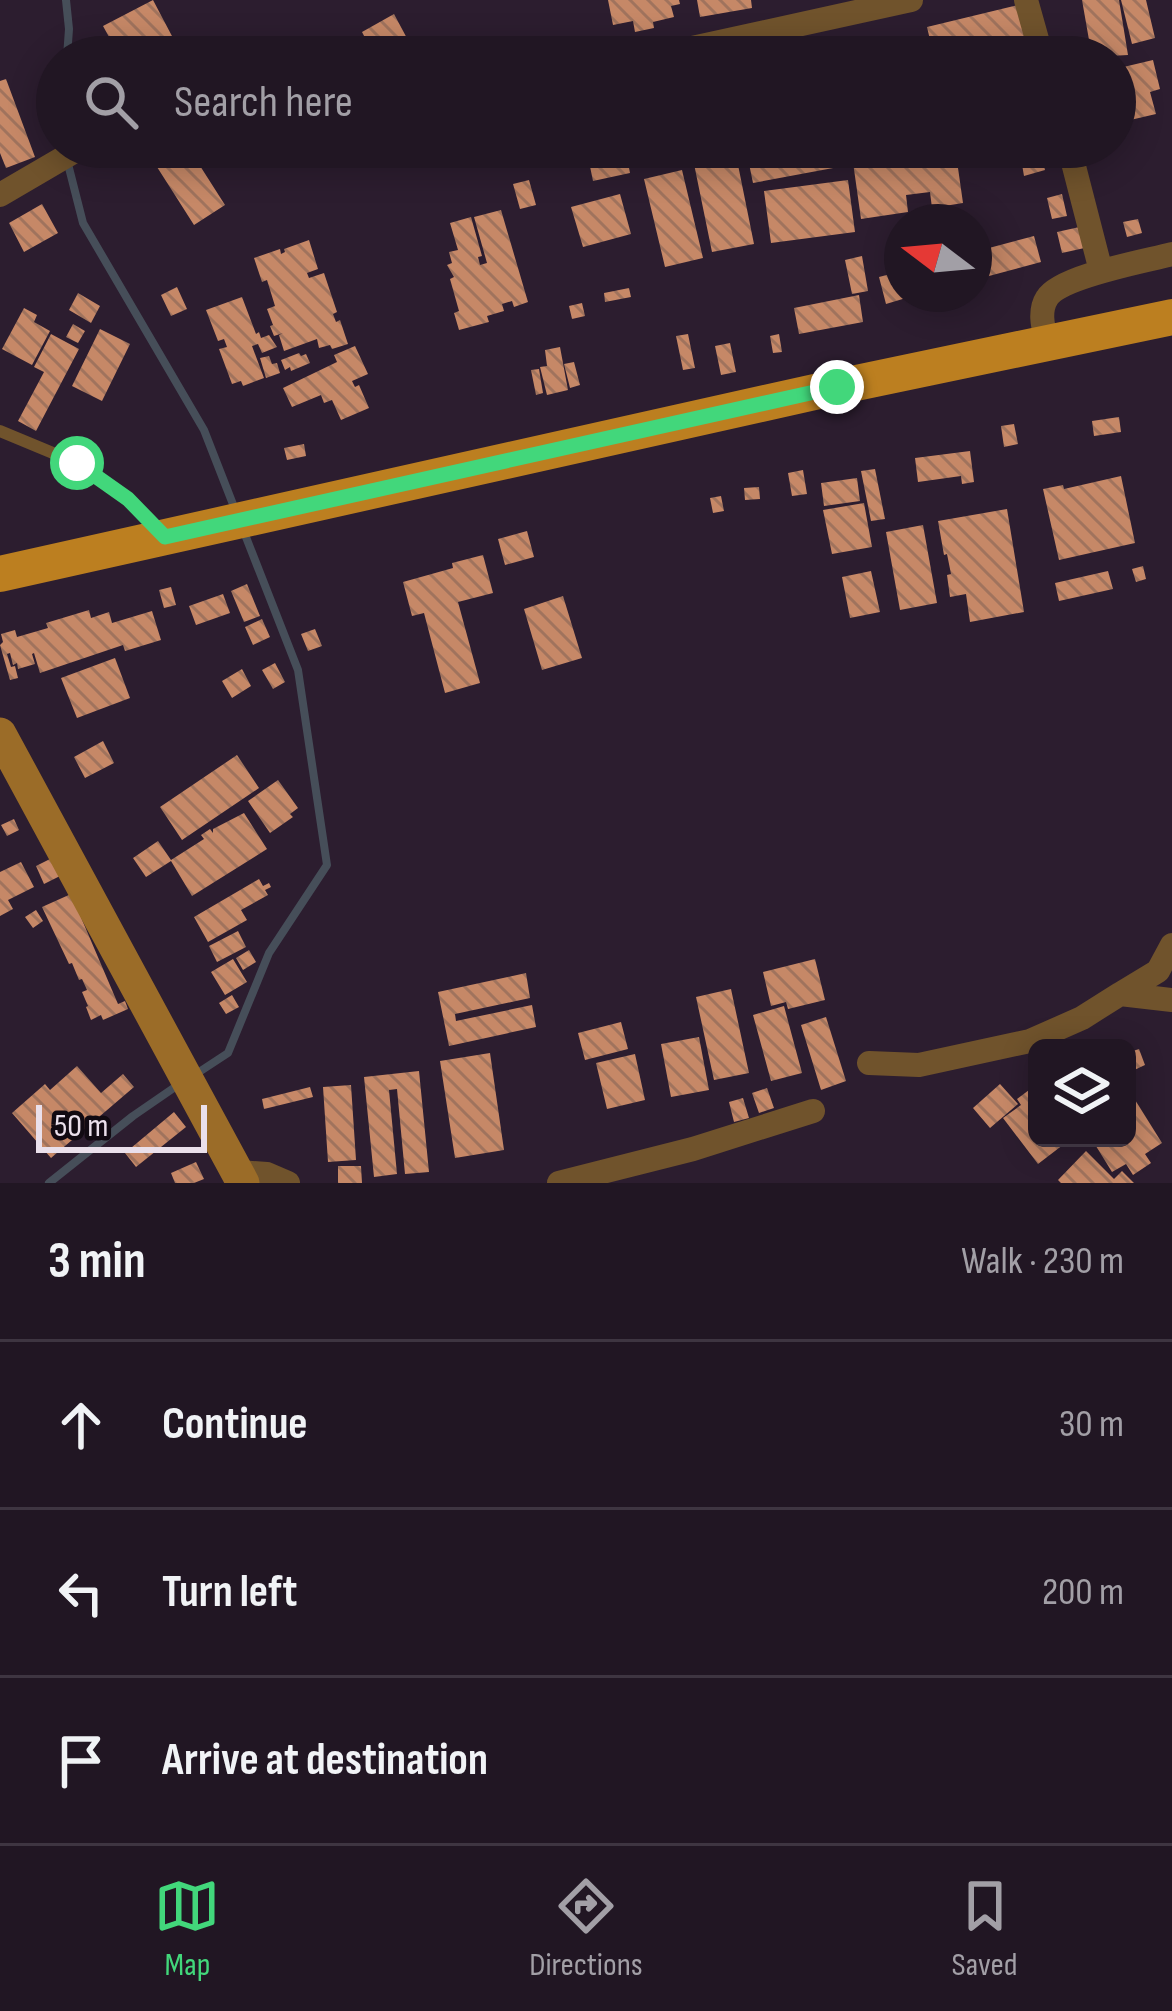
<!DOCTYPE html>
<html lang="en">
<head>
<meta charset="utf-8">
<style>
  :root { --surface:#211623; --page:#2d2330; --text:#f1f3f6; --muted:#a29fa6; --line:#3e3541; --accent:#42d77b }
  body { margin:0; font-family:"Sofia Sans Condensed",sans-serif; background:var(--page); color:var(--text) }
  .controls { position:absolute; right:36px; bottom:36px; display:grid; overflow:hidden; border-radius:18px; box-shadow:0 6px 30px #0003 }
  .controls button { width:108px; height:108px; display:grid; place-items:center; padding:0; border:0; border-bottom:3px solid var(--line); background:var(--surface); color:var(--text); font:60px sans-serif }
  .compass { position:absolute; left:884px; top:204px; width:108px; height:108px; border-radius:50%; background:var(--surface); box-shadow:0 6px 30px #0003; rotate:286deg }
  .scale { position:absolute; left:36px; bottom:30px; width:171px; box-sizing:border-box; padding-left:12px; border:6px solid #eae0eb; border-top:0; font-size:33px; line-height:42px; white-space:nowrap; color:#eae0eb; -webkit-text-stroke:9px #110a12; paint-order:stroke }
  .stop { position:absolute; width:36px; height:36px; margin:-27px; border:9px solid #42d77b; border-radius:50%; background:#fff }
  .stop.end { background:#42d77b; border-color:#fff; box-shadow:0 3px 12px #0008 }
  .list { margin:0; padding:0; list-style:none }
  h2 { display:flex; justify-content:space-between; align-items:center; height:156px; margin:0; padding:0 48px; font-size:51px }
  h2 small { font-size:39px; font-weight:400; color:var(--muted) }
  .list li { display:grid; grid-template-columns:78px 1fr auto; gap:36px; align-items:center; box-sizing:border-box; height:168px; padding:0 48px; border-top:3px solid var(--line) }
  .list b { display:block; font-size:45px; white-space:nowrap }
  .list em { font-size:39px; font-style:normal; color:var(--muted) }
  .icon { flex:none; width:66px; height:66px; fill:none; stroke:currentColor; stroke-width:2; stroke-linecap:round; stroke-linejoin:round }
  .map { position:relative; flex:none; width:1172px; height:1183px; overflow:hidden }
  .search { position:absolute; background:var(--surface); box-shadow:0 6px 30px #0003; left:36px; right:36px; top:36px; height:132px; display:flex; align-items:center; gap:30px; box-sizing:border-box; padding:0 42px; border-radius:66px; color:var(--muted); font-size:45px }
  .sheet { height:660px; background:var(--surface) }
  nav { display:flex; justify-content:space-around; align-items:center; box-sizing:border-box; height:168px; border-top:3px solid var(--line); background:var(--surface); font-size:33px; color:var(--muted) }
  nav a { display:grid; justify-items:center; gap:6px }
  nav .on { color:var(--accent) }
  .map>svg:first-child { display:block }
</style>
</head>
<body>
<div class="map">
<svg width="1172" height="1183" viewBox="0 0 1172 1183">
  <defs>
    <pattern id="building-back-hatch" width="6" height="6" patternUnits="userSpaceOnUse" patternTransform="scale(3)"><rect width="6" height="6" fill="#c68867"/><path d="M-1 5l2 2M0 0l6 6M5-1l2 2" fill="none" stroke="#a0735d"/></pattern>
  </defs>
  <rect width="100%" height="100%" fill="#2c1d2f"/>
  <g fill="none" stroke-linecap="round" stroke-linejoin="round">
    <!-- stream -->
    <path stroke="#464e59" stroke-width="8" d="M66,0L69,29L67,57
      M67,160L83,223L204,430L236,512
      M196,1074L228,1053L269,953L327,865L298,670L244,532
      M49,1183L133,1116L178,1085"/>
  </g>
  <!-- building -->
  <path fill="url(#building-back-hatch)" d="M153,0L183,57H120L103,26Z
    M608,0H679L680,4L671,6L674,17L653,22L654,28L635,32L633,21L613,25Z
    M697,0H751L752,8L700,17Z
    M1082,0H1119L1128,55L1092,57Z
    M1121,0H1146L1155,38L1132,44Z
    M1018,5L1027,46L981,57H934L927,27Z
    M394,14L417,57H375L362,32Z
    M813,37L817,57H732V55Z
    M350,38L360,57H316Z
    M1153,60L1160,89L1150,92L1156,114L1126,121L1121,102L1115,103V69Z
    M6,79L35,157L6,168L0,153V81Z
    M164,147H188L225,205L194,225L150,156Z
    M586,147H625L630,173L593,181Z
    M688,147H720L721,149L690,156Z
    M784,147H840L844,166L753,183L747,154Z
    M906,147H955L963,203L932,208L930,192L906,195L908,212L861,219L852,155Z
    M960,147H1017V149L963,160Z
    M1019,147H1045L1046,157L1042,158L1045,170L1024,176Z
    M735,150L754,244L712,252L693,159Z
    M682,170L703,258L665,267L644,179Z
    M529,180L536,205L520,209L513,184Z
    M848,180L855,232L771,243L764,191Z
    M620,194L631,234L583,247L571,207Z
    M1062,194L1067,216L1052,219L1047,198Z
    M42,204L58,233L24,252L9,223Z
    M501,210L528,302L514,307L512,301L502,304L504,311L487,316L489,322L459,330L454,313L459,311L450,279L454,277L447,265L452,263L449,252L458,250L450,223L471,217L482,256L478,257L480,265L487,263L474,217Z
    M1138,219L1142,233L1127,237L1123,222Z
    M1084,226L1089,247L1062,253L1057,232Z
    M1034,236L1041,262L974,280V252Z
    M309,240L318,269L307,273L309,278L324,273L337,312L333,314L336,322L340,320L348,344L332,349L330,345L319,348L317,339L284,351L279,335L283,333L274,336L270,326L273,325L267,309L275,306L267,280L262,282L254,258L280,249L281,254L285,252L284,249Z
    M862,256L868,291L852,294L845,260Z
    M902,271V294L916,295L886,304L879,277Z
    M177,287L187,309L171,316L161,295Z
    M629,288L631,297L605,302L604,293Z
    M78,293L100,306L91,323L69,310Z
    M859,295L863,322L799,334L794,308Z
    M242,297L256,334L259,332L261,338L269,335L277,347L262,353L258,344L252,346L264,378L243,386L241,381L232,384L219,349L227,347L224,339L218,341L206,310Z
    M582,303L585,316L572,319L569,306Z
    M24,308L37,315L34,322L50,331L32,365L2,349Z
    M73,324L85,331L78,343L66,337Z
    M100,329L130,344L102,401L72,386Z
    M51,334L79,349L36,431L18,421L44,372L34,367Z
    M688,334L695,368L683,370L676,336Z
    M779,334L782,352L773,353L770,336Z
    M730,343L736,372L721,375L715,346Z
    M355,346L368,374L352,381L355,387L359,385L369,408L341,420L332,400L324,403L321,395L292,407L283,388L337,362L334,355Z
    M560,347L568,390L547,395L540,367L547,366L545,350Z
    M299,353L301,356L306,354L310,363L291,371L290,367L285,370L281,360Z
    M269,356L272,364L277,363L280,373L266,378L260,358Z
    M574,362L580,385L570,388L564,364Z
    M539,369L543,393L536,395L531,370Z
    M1119,417L1121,432L1094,436L1092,421Z
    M1014,424L1018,444L1004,447L1001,426Z
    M304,444L306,456L287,460L284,448Z
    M970,451L974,482L962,484L961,476L918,482L915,458Z
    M875,469L885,519L871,521L861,471Z
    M803,470L807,494L792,496L788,473Z
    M1121,476L1135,543L1059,560L1043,489L1063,485L1064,489Z
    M857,478L860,501L824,506L821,483Z
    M759,487L760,499L745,500L744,488Z
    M721,496L724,511L713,513L710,498Z
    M864,503L872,547L832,554L823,510Z
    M1007,509L1024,612L970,622L966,594L950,597L947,575L951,574L947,554L944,555L938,521Z
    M923,525L937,603L900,610L886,532Z
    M527,531L534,557L505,565L498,539Z
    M483,555L493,593L458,602L480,683L445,693L424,613L412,616L403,582L453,568L452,563Z
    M1143,566L1146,579L1136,582L1132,569Z
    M871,571L880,612L850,618L842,577Z
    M1108,571L1113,589L1059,601L1055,583Z
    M247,584L260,616L244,622L231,591Z
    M171,587L176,605L164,608L159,590Z
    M223,594L230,613L196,625L189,606Z
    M563,596L582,658L542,670L524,609Z
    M89,610L91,618L109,612L112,623L152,611L161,640L125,651L123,645L40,673L34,653L32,654L35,664L18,669L17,663L13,665L10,653L7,654L11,667L15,666L18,678L10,680L0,645L3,642L1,634L15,630L17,637L48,628L46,623Z
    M262,619L270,637L253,645L245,627Z
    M315,629L322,646L308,651L301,634Z
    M115,658L130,698L77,718L61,678Z
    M275,663L285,682L273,689L262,670Z
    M242,669L251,686L232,698L222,681Z
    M103,741L114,763L85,778L74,757Z
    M237,755L259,788L182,840L160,807Z
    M278,780L298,808L290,814L293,817L270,833L248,801Z
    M244,813L267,849L192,896L171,861L146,877L133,858L158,841L171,860L204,839L201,835L210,829L213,833V829Z
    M14,819L19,830L7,836L1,825Z
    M54,857L62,875L44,884L36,866Z
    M21,862L34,887L8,900L13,909L0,916V872Z
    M259,879L263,886L269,883L271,887L265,890L268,895L241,910L247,920L208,942L194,917Z
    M71,894L118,1004L125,1001L128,1009L103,1020L101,1015L91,1020L86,1007L88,1006L82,992L87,990L82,979L79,980L72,963L69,964L42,907Z
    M36,910L43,921L33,928L25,917Z
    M238,931L246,947L217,962L209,946Z
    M249,950L256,962L243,970L236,958Z
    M233,959L247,982L225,995L211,972Z
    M815,959L825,1000L788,1009L786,1002L771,1006L763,972Z
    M526,973L530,998L455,1014L456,1021L532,1005L536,1027L449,1046L438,992Z
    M731,989L749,1073L714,1080L696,997Z
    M232,995L239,1007L226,1014L219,1003Z
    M784,1006L802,1073L771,1081L753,1015Z
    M826,1017L846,1081L821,1090L801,1025Z
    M621,1022L628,1049L585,1060L578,1033Z
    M699,1037L709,1090L671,1097L661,1044Z
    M1139,1049L1145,1065L1130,1072L1127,1053Z
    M490,1053L504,1150L455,1158L440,1061Z
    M635,1054L645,1100L607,1109L596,1063Z
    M77,1066L101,1093L123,1074L134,1087L51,1158L12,1113L45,1084L50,1090Z
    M419,1071L429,1172L405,1174L397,1089L389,1090L397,1174L374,1177L364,1077Z
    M1000,1084L1018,1104L990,1128L973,1108Z
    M1037,1084V1138H1072L1038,1164L1003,1118L1021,1105L1017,1099Z
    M351,1085L356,1160L328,1162L323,1087Z
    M310,1087L313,1097L264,1109L262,1099Z
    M1127,1087L1162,1143L1145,1154L1151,1163L1133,1175L1126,1164L1112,1172L1091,1138H1127Z
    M767,1088L774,1108L759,1113L752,1093Z
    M743,1098L749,1118L734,1122L729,1102Z
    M174,1112L186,1127L136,1167L125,1153Z
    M1086,1151L1114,1179L1122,1171L1134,1183H1061L1058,1180Z
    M196,1162L204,1179L194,1183H175L171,1173Z
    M338,1166H361L362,1183H338Z"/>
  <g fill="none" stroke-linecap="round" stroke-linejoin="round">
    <!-- lane -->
    <path stroke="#70532c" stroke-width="12" d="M0,431L77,463L128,499L159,531"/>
    <!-- street -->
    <path stroke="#70532c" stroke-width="24" d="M1026,0L1042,57
      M651,57L911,0
      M1069,147L1101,271
      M0,195L82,147
      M1047,344C1044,330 1038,312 1047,298C1060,276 1146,261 1172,254
      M1120,994L1158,971L1172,945
      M869,1063L919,1065L1030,1041L1082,1018L1120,994L1172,1000
      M239,1172L267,1174L288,1183
      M559,1183L693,1149L813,1111"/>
    <!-- secondary -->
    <path stroke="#9b6c28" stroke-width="33" d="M0,734L243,1183"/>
    <!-- primary -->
    <path stroke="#bc7f20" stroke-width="36" d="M0,574L837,387L1172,317"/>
  </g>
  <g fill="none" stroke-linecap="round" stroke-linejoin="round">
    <!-- route -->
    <path stroke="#42d77b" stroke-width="15" d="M77,463L128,499L165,537L837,387"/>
  </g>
</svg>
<div class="controls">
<button><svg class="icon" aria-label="layers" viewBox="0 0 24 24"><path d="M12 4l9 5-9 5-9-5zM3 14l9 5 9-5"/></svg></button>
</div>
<svg class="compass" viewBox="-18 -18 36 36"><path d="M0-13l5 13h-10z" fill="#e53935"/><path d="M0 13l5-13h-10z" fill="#a29fa6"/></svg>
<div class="scale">50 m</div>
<div class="stop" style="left:77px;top:463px"></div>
<div class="stop end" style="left:837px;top:387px"></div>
<div class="search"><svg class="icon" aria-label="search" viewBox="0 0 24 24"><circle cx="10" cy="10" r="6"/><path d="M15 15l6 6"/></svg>Search here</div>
</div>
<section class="sheet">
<h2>3 min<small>Walk · 230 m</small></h2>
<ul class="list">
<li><svg class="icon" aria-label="ahead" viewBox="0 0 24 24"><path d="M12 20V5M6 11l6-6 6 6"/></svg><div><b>Continue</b></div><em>30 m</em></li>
<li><svg class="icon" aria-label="left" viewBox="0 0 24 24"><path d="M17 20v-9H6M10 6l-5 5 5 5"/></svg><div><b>Turn left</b></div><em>200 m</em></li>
<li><svg class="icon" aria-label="arrive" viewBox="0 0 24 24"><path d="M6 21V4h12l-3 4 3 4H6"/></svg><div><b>Arrive at destination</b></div></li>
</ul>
</section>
<nav>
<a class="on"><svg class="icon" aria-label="map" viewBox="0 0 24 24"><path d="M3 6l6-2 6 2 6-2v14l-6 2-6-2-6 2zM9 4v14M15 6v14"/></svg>Map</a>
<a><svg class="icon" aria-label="directions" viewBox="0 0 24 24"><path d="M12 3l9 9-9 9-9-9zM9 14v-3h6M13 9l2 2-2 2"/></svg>Directions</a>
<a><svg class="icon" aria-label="saved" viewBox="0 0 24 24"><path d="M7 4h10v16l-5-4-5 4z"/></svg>Saved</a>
</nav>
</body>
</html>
